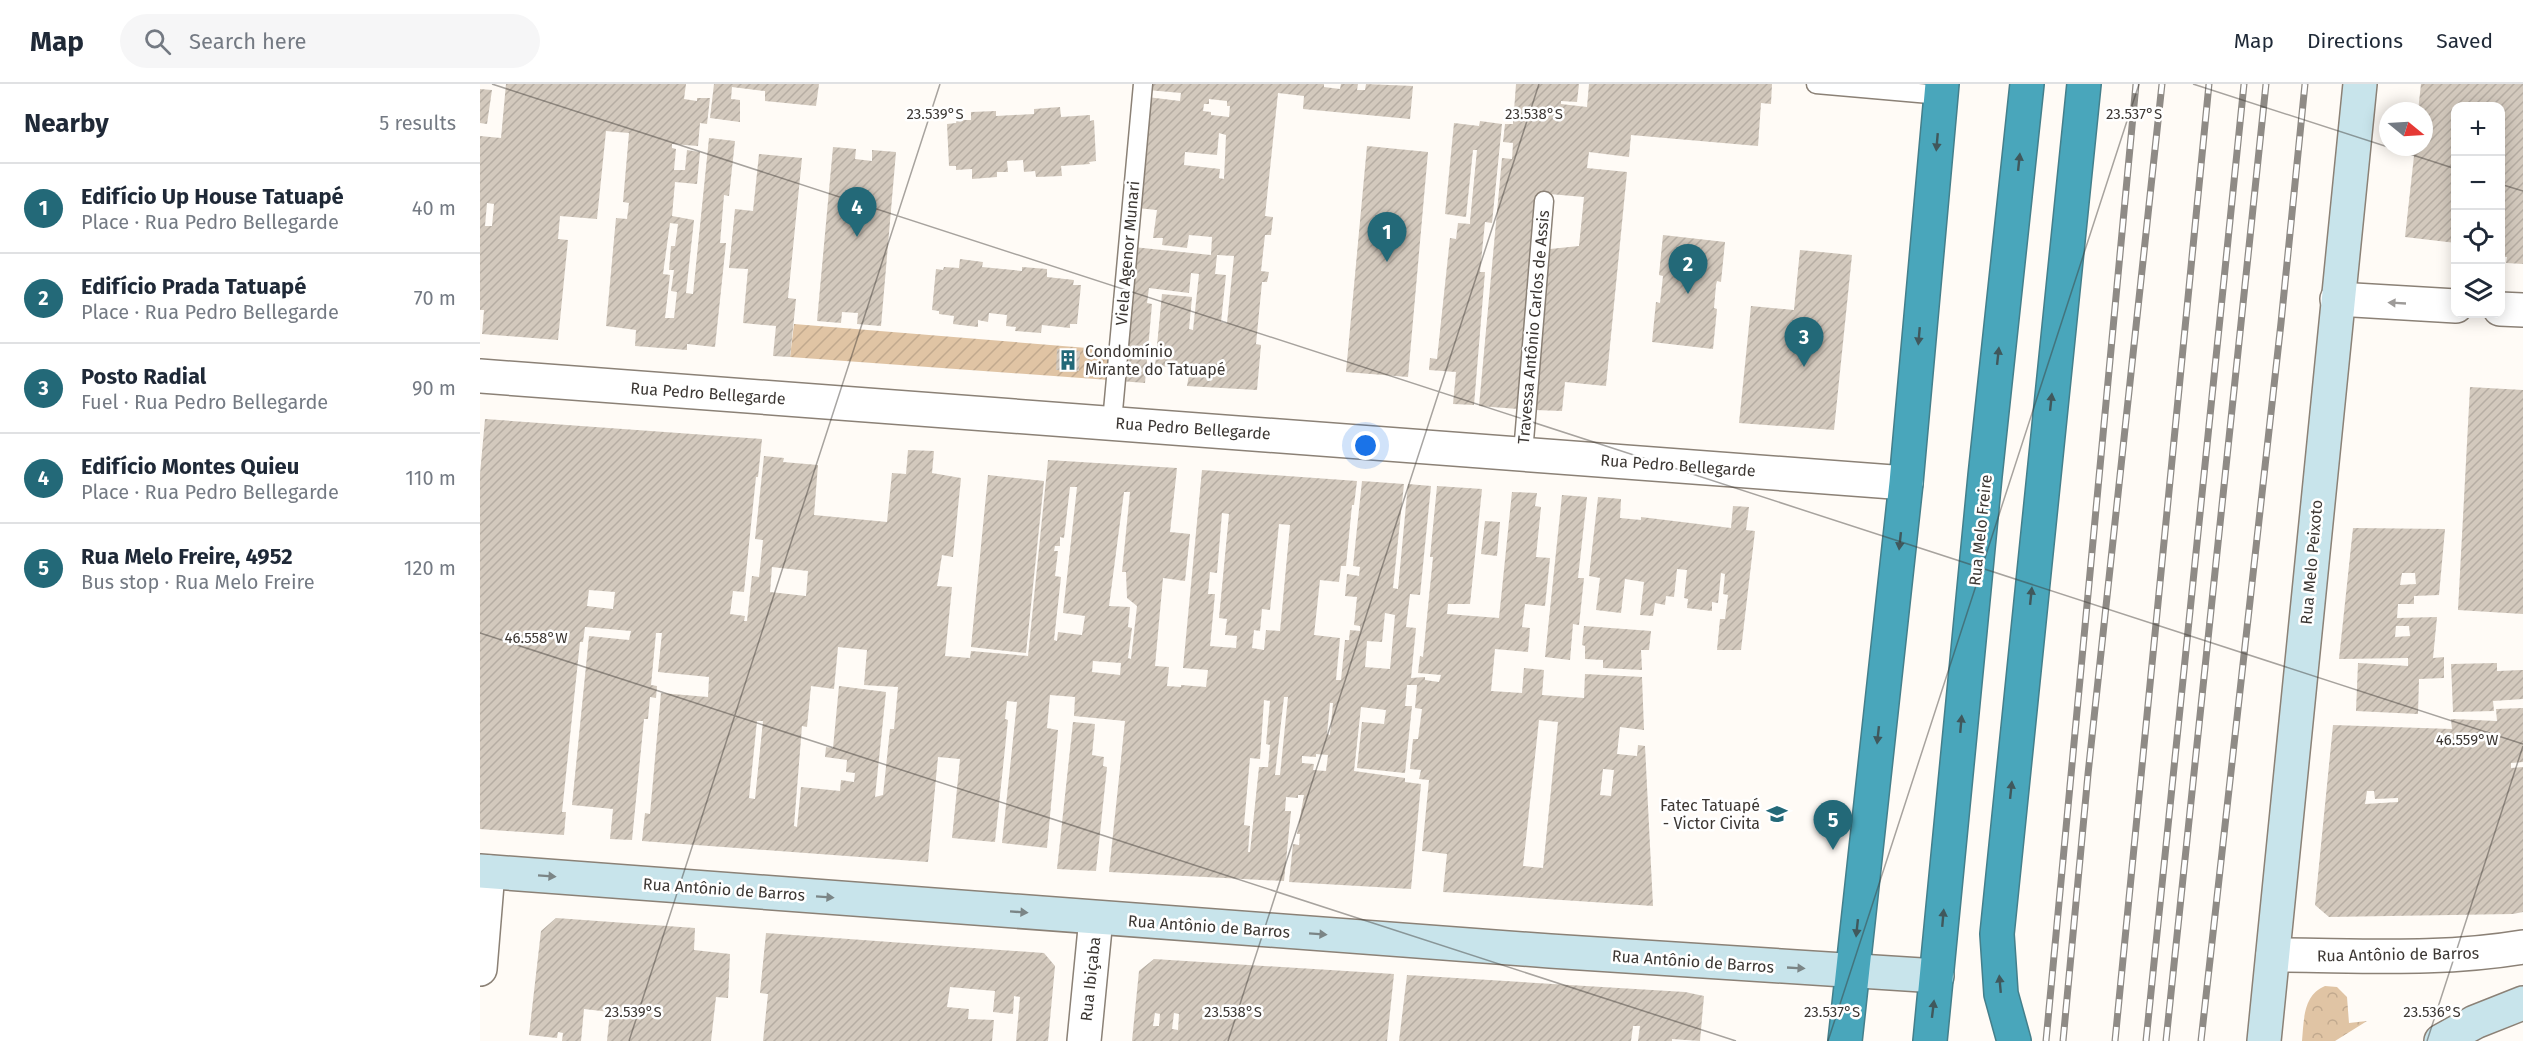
<!DOCTYPE html>
<html lang="en">
<head>
<meta charset="utf-8">
<style>
  :root { --surface:#fff; --page:#f6f6f7; --text:#1f2937; --muted:#747a83; --line:#e0e1e3; --accent:#236978 }
  body { margin:0; font-family:"Fira Sans",sans-serif; background:var(--page); color:var(--text) }
  .controls { position:absolute; right:18px; top:18px; display:grid; overflow:hidden; border-radius:12px; box-shadow:0 3px 15px #0003 }
  .controls button { width:54px; height:54px; display:grid; place-items:center; padding:0; border:0; border-bottom:2px solid var(--line); background:var(--surface); color:var(--text); font:30px sans-serif }
  .compass { position:absolute; left:1899px; top:18px; width:54px; height:54px; border-radius:50%; background:var(--surface); box-shadow:0 3px 15px #0003; rotate:108deg }
  .you { position:absolute; left:886px; top:362px; width:21px; height:21px; margin:-15px; border:4px solid #fff; border-radius:50%; background:#1a73e8; box-shadow:0 0 0 9px #1a73e833 }
  .badge { display:grid; place-items:center; width:39px; height:39px; border-radius:50%; background:var(--accent); color:#fff; font-size:20px; font-weight:700 }
  .pin { position:absolute; translate:-50% -50px; filter:drop-shadow(0 2px 3px #0008) }
  .pin::after { content:''; position:absolute; top:32px; width:21px; height:18px; background:inherit; clip-path:polygon(0 0,100% 0,50% 100%) }
  .list { margin:0; padding:0; list-style:none }
  h2 { display:flex; justify-content:space-between; align-items:center; height:78px; margin:0; padding:0 24px; font-size:26px }
  h2 small { font-size:20px; font-weight:400; color:var(--muted) }
  .list li { display:grid; grid-template-columns:39px 1fr auto; gap:18px; align-items:center; box-sizing:border-box; height:90px; padding:0 24px; border-top:2px solid var(--line) }
  .list b { display:block; font-size:22px; white-space:nowrap }
  .list p { margin:0; font-size:20px; white-space:nowrap; color:var(--muted) }
  .list em { font-size:20px; font-style:normal; color:var(--muted) }
  .icon { flex:none; width:33px; height:33px; fill:none; stroke:currentColor; stroke-width:2; stroke-linecap:round; stroke-linejoin:round }
  .map { position:relative; flex:none; width:2043px; height:957px; overflow:hidden }
  header { display:flex; align-items:center; gap:36px; box-sizing:border-box; height:84px; padding:0 30px; background:var(--surface); border-bottom:2px solid var(--line) }
  header strong { font-size:28px }
  nav { display:flex; gap:33px; margin-inline-start:auto; font-size:21px }
  .search { width:420px; height:54px; background:var(--page); display:flex; align-items:center; gap:15px; box-sizing:border-box; padding:0 21px; border-radius:33px; color:var(--muted); font-size:22px }
  main { display:flex }
  aside { flex:1; background:var(--surface) }
  .map>svg:first-child { display:block }
</style>
</head>
<body>
<header>
<strong>Map</strong>
<div class="search"><svg class="icon" aria-label="search" viewBox="0 0 24 24"><circle cx="10" cy="10" r="6"/><path d="M15 15l6 6"/></svg>Search here</div>
<nav><a>Map</a><a>Directions</a><a>Saved</a></nav>
</header>
<main>
<aside>
<h2>Nearby<small>5 results</small></h2>
<ul class="list">
<li><span class="badge">1</span><div><b>Edifício Up House Tatuapé</b><p>Place · Rua Pedro Bellegarde</p></div><em>40 m</em></li>
<li><span class="badge">2</span><div><b>Edifício Prada Tatuapé</b><p>Place · Rua Pedro Bellegarde</p></div><em>70 m</em></li>
<li><span class="badge">3</span><div><b>Posto Radial</b><p>Fuel · Rua Pedro Bellegarde</p></div><em>90 m</em></li>
<li><span class="badge">4</span><div><b>Edifício Montes Quieu</b><p>Place · Rua Pedro Bellegarde</p></div><em>110 m</em></li>
<li><span class="badge">5</span><div><b>Rua Melo Freire, 4952</b><p>Bus stop · Rua Melo Freire</p></div><em>120 m</em></li>
</ul>
</aside>
<div class="map">
<svg width="2043" height="957" viewBox="0 0 2043 957">
  <defs>
    <pattern id="park-crowns" width="20" height="18" patternUnits="userSpaceOnUse" patternTransform="scale(1.5)"><rect width="20" height="18" fill="#e0c4a4"/><path d="M2 6a3 3 0 1 1 6 0M12 15a3 3 0 1 1 6 0" fill="none" stroke="#c1a98e"/></pattern>
    <pattern id="garden-furrows" width="10" height="10" patternUnits="userSpaceOnUse" patternTransform="scale(1.5)"><rect width="10" height="10" fill="#e0c4a4"/><path d="M-1 1l2-2M0 10L10 0M9 11l2-2" fill="none" stroke="#c1a98e"/></pattern>
    <pattern id="building-hatch" width="6" height="6" patternUnits="userSpaceOnUse" patternTransform="scale(1.5)"><rect width="6" height="6" fill="#d3c9bd"/><path d="M-1 1l2-2M0 6l6-6M5 7l2-2" fill="none" stroke="#b6ada3"/></pattern>
  </defs>
  <rect width="100%" height="100%" fill="#fffbf6"/>
  <!-- park -->
  <path fill="url(#park-crowns)" d="M1845,902L1857,903L1867,913L1869,939L1887,937L1855,957H1822C1824,936 1823,911 1845,902Z"/>
  <!-- garden -->
  <path fill="url(#garden-furrows)" d="M314,240L632,266L629,296L310,273Z"/>
  <!-- building -->
  <path fill="url(#building-hatch)" fill-rule="evenodd" d="M26,0H206L204,15L217,17V14H230L227,40L220,39L218,62L192,60V64L196,65L194,86H205L207,66L220,68L217,100L195,98L192,132L214,136L206,209L213,210L229,54L255,57L249,112L244,111L240,159H246L235,263L207,260V266L155,262L156,246L126,242L136,134L147,135L149,119L143,118L149,49L126,47L117,135L80,132L78,155L88,156L78,256L2,250L4,226H0V52L21,54ZM7,119L14,120L12,142H5ZM190,139L198,140L195,162H191L189,186H194L191,207L197,208L194,234H185L190,191L183,190Z
    M234,0H339L336,22L285,17V7L252,3L251,15L260,16V38L230,34Z
    M669,0H844V3L860,5L861,0H878L877,6H885L886,0L933,2L930,35L823,25L824,12L798,9L785,132L793,133L791,151H785L781,187L789,188L787,198H782L776,260L781,261L777,306L707,302L709,291L691,289L692,283L675,282L682,210L712,213L709,245L713,246L719,190L711,189L709,209L669,204L667,219L672,220L665,299L640,297L653,163L731,171L732,153L709,151L707,164L682,161L683,154H673L677,126L657,124L667,13L700,17L701,9L668,6ZM729,15L747,17V22H750L749,33L731,31V28L723,27L724,20H729ZM739,49L746,51L744,95L739,94L740,85L704,81L705,68L737,71ZM737,171L754,172L747,239L741,238L746,191L735,190Z
    M1036,0H1099L1097,18L1081,17V20L1107,23L1109,0H1292L1291,20L1281,19L1278,62L1151,51L1149,73L1109,68L1107,84L1147,88L1126,302L1085,298L1082,327L1055,326L1070,165L1099,162L1104,113L1058,109L1038,325L999,322L1022,74L1032,75L1033,59L1023,58L1025,40H1033Z
    M1941,0H2043V180L2026,179L2027,173H2020V22H1976V159L1925,153L1935,63H1944V27H1938Z
    M0,5L12,6L7,40L0,39Z
    M580,23L581,33L610,31V37L614,36L616,77L609,78L610,80L581,82L582,92L556,93L555,87L544,88L543,76L527,77L528,88H517V93L492,95V85L476,86V82H469L467,40L476,39L477,36H491V28L516,27V32L554,30V25Z
    M1000,37L1022,40L1012,139L1005,138L1000,188H1005L994,321L973,320L976,288L949,286L950,274L957,275L970,154L976,155L978,139L990,140V137L997,66H993L986,133L965,130L974,39L999,42Z
    M887,62L948,68L928,293L866,288Z
    M353,63L376,65L375,75L392,77V66L416,68L401,242L377,240L378,229L362,228L361,239L337,237Z
    M279,70L322,74L308,214L316,215L310,273L293,272L296,242L263,239L268,185L249,184L255,125L273,127Z
    M1183,151L1245,158L1241,198L1237,197L1236,201L1234,224L1237,225L1233,265L1172,258L1176,218L1180,219L1183,192L1179,191Z
    M1320,166L1372,171L1354,346L1259,339L1271,222L1314,226Z
    M480,175L503,178L502,183L542,187V183L567,185V193L594,196L593,201H601L597,240H590V244L562,241L561,249L535,247L536,243L526,242L527,231L509,229L508,238L498,236V243L473,240L474,232L459,230V227L452,226L456,185L463,186L464,183L479,184Z
    M577,265L600,267L599,287L576,286Z
    M1990,303L2043,306V530L1978,526Z
    M5,335L282,355L278,393H276L264,508L253,507L250,530L265,532L264,537H267L272,492L279,493L283,456L275,455L284,372L304,374L303,378L338,381L334,431L407,438L412,389L426,390L428,366L454,367L452,389L481,394L473,473L462,471L457,502L472,503L465,572L490,574L491,567L548,572L568,376L697,384L690,448L710,450L705,497L683,494L675,582L689,583L687,602L701,603V601L726,603L728,586L703,584L722,386L877,397L874,421H872L866,482H861L859,498L840,496L834,551L860,554L856,596H861L865,556H869L870,546L880,547V542L874,541L877,513L865,512L867,490L879,492L880,483L873,482L882,397L924,400L913,504L918,505L928,400L951,402L940,511L930,510L926,543L936,544L931,594L945,593V596L959,598L961,591L938,589L940,572L943,573L953,473H950L957,402L1002,405L990,520H968L967,530L1019,534L1032,408L1057,409L1055,422L1061,423L1056,473L1070,474L1065,522L1045,520L1042,543L1050,544L1048,568L1015,565L1011,607L1042,609L1044,584L1064,586L1062,611L1104,614L1105,590L1162,593L1164,646L1140,643L1137,670L1157,672L1158,661L1165,662L1173,822L963,808L967,770L942,767L949,696L939,695L941,686L930,685L933,655H938L942,625L935,624L937,601H927L925,622H932L925,689L877,684L882,638L904,640L906,626L881,623L874,687L925,694V698L941,700L931,805L809,798L813,760L819,761L820,750H817L824,711H818V714L806,713L805,727H811L804,797L629,788L645,637L594,632L595,613L570,611L567,644L578,646L567,764L522,759L537,618L527,617L525,635L528,636L515,758L472,754L480,675L458,673L448,778L162,757L165,729L170,730L181,609L228,613L229,593L178,588L182,549H176L171,601L177,602L176,614L170,613L168,635H164L152,756L130,755L133,725L92,721L109,552L149,556L151,547L105,543L103,558H100L82,728H86L84,751L0,745V390ZM590,403H597L583,529L605,532L602,551L578,548L577,557L574,556L581,493L575,492L578,467H574L575,462H580V453L584,454ZM644,408H650L642,488H646L647,514L657,522L651,575L648,574L652,544L648,543L650,523L629,522ZM742,429L749,430L739,534L747,535L745,551L757,552L756,564L730,562L735,510H728L730,488L737,489ZM799,440L810,441L800,547L786,546L784,566L772,564L774,546L780,547L782,525L790,526ZM292,483L328,487L326,512L290,508ZM109,506L135,508L133,525L107,522ZM905,529L915,531L910,585L885,583L887,557L902,558ZM358,563L387,566L384,601L418,603L414,645H410L403,711L395,713L406,608L359,602L353,664L346,663L345,673L367,676L366,688L375,689L374,698L361,696L360,707L321,703L317,743L314,742L322,642L327,643L331,602L354,605ZM613,577L641,579L640,591L612,588ZM804,613H808L800,691H795ZM784,616L790,617L786,660L790,661L788,683H779L770,768H768L770,742L764,741L770,674L780,675ZM850,619H853L850,651L847,650ZM1059,636L1078,638L1063,784L1043,782ZM277,637H283L275,715L269,714ZM836,670L848,671L846,687L833,686L834,680L822,679V672L836,673ZM1123,685L1134,686L1131,712L1120,711Z
    M508,391L564,397L546,569L491,563Z
    M1082,411L1107,413L1098,494H1104L1099,541L1093,540L1090,576L1065,573Z
    M1118,413L1141,415L1140,434L1161,436V433L1251,444L1253,422L1269,423L1266,446L1275,447L1261,566H1237L1240,535H1245L1248,511L1243,510L1245,490L1241,489L1238,519L1232,518V527L1207,524L1208,515L1204,514L1207,486L1197,485L1194,513L1186,512L1185,521L1175,519L1173,532L1160,531L1164,498L1145,495L1141,529L1116,526L1120,494L1109,492Z
    M1005,437L1020,438L1017,472L1001,470Z
    M1873,444L1965,445L1959,511L1934,512V520H1918L1917,534L1957,533L1953,574L1964,573V594L1939,595L1938,630L1876,627L1878,579L1928,582V574L1859,575ZM1922,489H1935L1936,500L1920,501ZM1916,542H1929L1930,552L1915,553Z
    M1104,542L1171,547L1169,566H1161L1162,586L1123,584V576L1105,575V562L1102,561Z
    M2017,579V587L2043,586V615L2013,617L2014,627L1973,628L1971,580Z
    M2043,624V678L2031,679V684L2043,683V828L2033,830L1849,833L1835,821L1853,641L1972,645L1971,635L2017,637L2016,625ZM1887,707H1894L1895,715L1918,714V718L1885,720Z
    M593,638L615,640L612,671L624,673L623,682L627,683L616,787L577,785Z
    M76,834L215,844L214,866L250,870L248,914L236,913L231,957H127L130,928L104,925L101,957H82L83,949L78,948L77,954L49,951L61,847Z
    M286,849L564,869L575,882L568,957H536L540,913L534,912L533,930L513,928L515,907L470,903L467,923L489,925L488,935L514,936L512,957H283L288,910L280,909Z
    M674,875L914,890L907,957H652L659,887ZM675,929L680,930L679,942H673ZM694,929L699,930L698,946L692,945Z
    M927,891L1205,908L1224,912L1220,957L1192,955V957H1158L1160,942H1153L1151,957H919Z"/>
  <g fill="none" stroke-linecap="round" stroke-linejoin="round">
    <!-- lane casing -->
    <g stroke="#8b8176" stroke-width="21">
      <path id="lane" d="M1336,0L1461,11
        M632,338L663,0
        M1043,369L1064,117"/>
    </g>
    <!-- street casing -->
    <g stroke="#8b8176" stroke-width="36">
      <path id="street" d="M1857,215L1976,222
        M2020,225L2043,226
        M0,292L1426,399
        M1793,871C1877,871 1960,877 2043,863
        M0,885L8,788
        M604,957L616,834"/>
    </g>
    <!-- secondary casing -->
    <g stroke="#8b8176" stroke-width="36">
      <path id="secondary" d="M0,787L1070,867L1457,892
        M1784,957L1880,0
        M1961,957L1995,938L2043,919"/>
    </g>
    <!-- highway casing -->
    <g stroke="#447f8b" stroke-width="36">
      <path id="highway" d="M1365,957L1426,399L1462,0
        M1450,957L1505,392L1547,0
        M1534,957L1521,910L1517,850L1604,0"/>
    </g>
    <!-- lane -->
    <use href="#lane" stroke="#fff" stroke-width="18"/>
    <!-- street -->
    <use href="#street" stroke="#fff" stroke-width="33"/>
    <!-- secondary -->
    <use href="#secondary" stroke="#c8e4eb" stroke-width="33"/>
    <!-- highway -->
    <use href="#highway" stroke="#49a6bb" stroke-width="33"/>
    <!-- rail casing -->
    <g stroke="#8f8b86" stroke-width="7">
      <path id="rail" d="M1566,957L1656,0
        M1583,957L1608,690L1682,0
        M1635,957L1729,0
        M1666,957L1764,0
        M1686,957L1786,0
        M1721,957L1801,239L1825,0"/>
    </g>
    <!-- rail -->
    <use href="#rail" stroke="#fff" stroke-width="4.5" stroke-dasharray="14" stroke-linecap="butt"/>
  </g>
  <!-- one-way arrows -->
  <defs><path id="oneway-solid" d="M-6-.8H1V-3.2L6.5 0L1 3.2V.8H-6Z" transform="scale(1.5)"/></defs>
  <g fill="#40585c">
    <use href="#oneway-solid" transform="translate(1457 58) rotate(95)"/>
    <use href="#oneway-solid" transform="translate(1539 78) rotate(-84)"/>
    <use href="#oneway-solid" transform="translate(1439 252) rotate(95)"/>
    <use href="#oneway-solid" transform="translate(1518 272) rotate(-84)"/>
    <use href="#oneway-solid" transform="translate(1571 318) rotate(-84)"/>
    <use href="#oneway-solid" transform="translate(1420 457) rotate(96)"/>
    <use href="#oneway-solid" transform="translate(1551 512) rotate(-84)"/>
    <use href="#oneway-solid" transform="translate(1481 640) rotate(-85)"/>
    <use href="#oneway-solid" transform="translate(1398 651) rotate(96)"/>
    <use href="#oneway-solid" transform="translate(1531 706) rotate(-84)"/>
    <use href="#oneway-solid" transform="translate(1463 834) rotate(-85)"/>
    <use href="#oneway-solid" transform="translate(1377 844) rotate(96)"/>
    <use href="#oneway-solid" transform="translate(1520 900) rotate(-95)"/>
    <use href="#oneway-solid" transform="translate(1453 925) rotate(-83)"/>
  </g>
  <use fill="#9e9b99" href="#oneway-solid" transform="translate(1917 219) rotate(-177)"/>
  <g fill="#7b8586">
    <use href="#oneway-solid" transform="translate(67 792) rotate(4)"/>
    <use href="#oneway-solid" transform="translate(345 813) rotate(4)"/>
    <use href="#oneway-solid" transform="translate(539 828) rotate(4)"/>
    <use href="#oneway-solid" transform="translate(838 850) rotate(4)"/>
    <use href="#oneway-solid" transform="translate(1316 884) rotate(3)"/>
  </g>
  <!-- ticks -->
  <path fill="none" stroke="#3c3733" stroke-width="1.5" stroke-opacity="0.45" d="M12,0L2043,660M1713,0L1976,85M2020,100L2043,107M0,549L1256,957M149,957L460,0M748,957L1059,0M1348,957L1659,0M1947,957L2043,662"/>
  <!-- icons -->
  <defs>
    <g id="building-bare" transform="scale(1.62)"><path d="M-4-6H4V6H1V3H-1V6H-4ZM-2.5-4.3h1.7v1.8h-1.7ZM.8-4.3h1.7v1.8H.8ZM-2.5-1h1.7V.8h-1.7ZM.8-1h1.7V.8H.8Z" fill="#236978" stroke="#fff" stroke-width="2.5" paint-order="stroke"/></g>
    <g id="university-bare" transform="scale(1.62)"><path d="M0-5L7-2L0 1L-7-2ZM-4 1L0 2.5L4 1V4Q0 6-4 4Z" fill="#236978" stroke="#fff" stroke-width="2.5" paint-order="stroke"/></g>
  </defs>
  <g fill-rule="evenodd">
    <use href="#building-bare" x="588" y="276"/>
    <use href="#university-bare" x="1297" y="730"/>
  </g>
  <g text-anchor="middle" stroke-width="5" stroke-linejoin="round" paint-order="stroke">
    <!-- street labels -->
    <g font-size="16" fill="#3c3733" stroke="#fff">
      <text transform="translate(647 169) rotate(-85)" y="6">Viela Agenor Munari</text>
      <text transform="translate(1053 243) rotate(-85)" y="6">Travessa Antônio Carlos de Assis</text>
      <text transform="translate(228 309) rotate(4)" y="6">Rua Pedro Bellegarde</text>
      <text transform="translate(713 344) rotate(4)" y="6">Rua Pedro Bellegarde</text>
      <text transform="translate(1198 381) rotate(4)" y="6">Rua Pedro Bellegarde</text>
      <text transform="translate(1500 446) rotate(-84)" y="6">Rua Melo Freire</text>
      <text transform="translate(1831 478) rotate(-85)" y="6">Rua Melo Peixoto</text>
      <text transform="translate(244 805) rotate(4)" y="6">Rua Antônio de Barros</text>
      <text transform="translate(729 842) rotate(4)" y="6">Rua Antônio de Barros</text>
      <text transform="translate(1918 870) rotate(-1)" y="6">Rua Antônio de Barros</text>
      <text transform="translate(1213 877) rotate(4)" y="6">Rua Antônio de Barros</text>
      <text transform="translate(610 895) rotate(-84)" y="6">Rua Ibiçaba</text>
    </g>
    <!-- poi labels -->
    <g font-size="16" fill="#3c3733" stroke="#fff" text-anchor="start">
      <text x="605" y="273">Condomínio<tspan x="605" dy="18">Mirante do Tatuapé</tspan></text>
      <text x="1280" y="727" text-anchor="end">Fatec Tatuapé<tspan x="1280" dy="18">- Victor Civita</tspan></text>
    </g>
  </g>
  <g font-size="15" text-anchor="middle" fill="#3c3733" stroke="#fff" stroke-width="5" stroke-linejoin="round" paint-order="stroke">
    <text x="455" y="35">23.539°S</text>
    <text x="1054" y="35">23.538°S</text>
    <text x="1654" y="35">23.537°S</text>
    <text x="56" y="559">46.558°W</text>
    <text x="1987" y="661">46.559°W</text>
    <text x="153" y="933">23.539°S</text>
    <text x="753" y="933">23.538°S</text>
    <text x="1352" y="933">23.537°S</text>
    <text x="1952" y="933">23.536°S</text>
  </g>
</svg>
<div class="controls">
<button>+</button>
<button>−</button>
<button><svg class="icon" aria-label="locate" viewBox="0 0 24 24"><circle cx="12" cy="12" r="6"/><path d="M12 2v4M12 18v4M2 12h4M18 12h4"/></svg></button>
<button><svg class="icon" aria-label="layers" viewBox="0 0 24 24"><path d="M12 4l9 5-9 5-9-5zM3 14l9 5 9-5"/></svg></button>
</div>
<svg class="compass" viewBox="-18 -18 36 36"><path d="M0-13l5 13h-10z" fill="#e53935"/><path d="M0 13l5-13h-10z" fill="#747a83"/></svg>
<div class="you"></div>
<div class="pin badge" style="left:907px;top:178px">1</div>
<div class="pin badge" style="left:1208px;top:210px">2</div>
<div class="pin badge" style="left:1324px;top:283px">3</div>
<div class="pin badge" style="left:377px;top:153px">4</div>
<div class="pin badge" style="left:1353px;top:766px">5</div>
</div>
</main>
</body>
</html>
